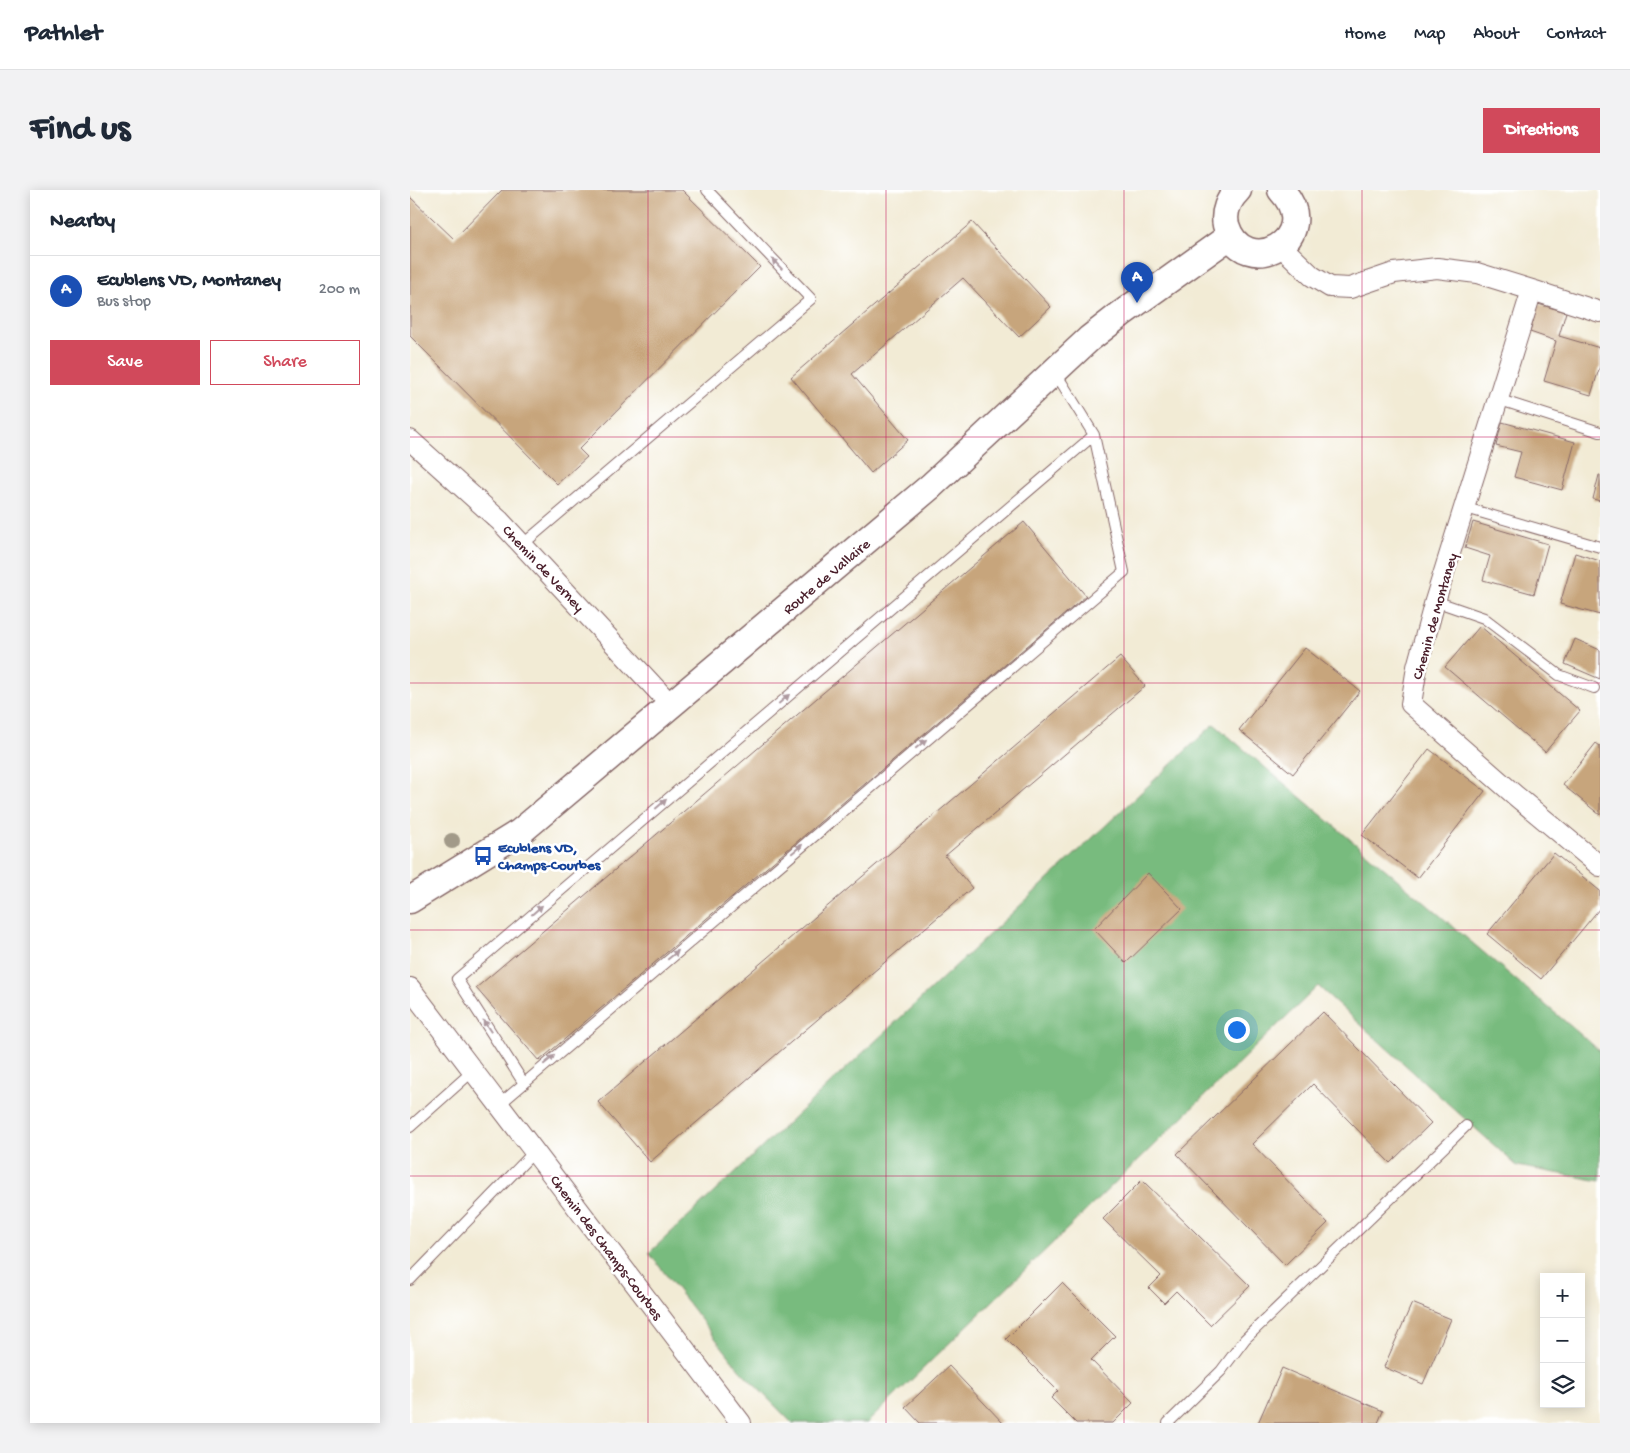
<!DOCTYPE html>
<html lang="en">
<head>
<meta charset="utf-8">
<style>
  :root { --surface:#fff; --page:#f2f2f3; --text:#1f2937; --muted:#747a83; --line:#e0e1e3; --accent:#d1495b }
  body { margin:0; font-family:"Gochi Hand",sans-serif; background:var(--page); color:var(--text) }
  .controls { position:absolute; right:15px; bottom:15px; display:grid; overflow:hidden; border-radius:0px; box-shadow:0 2px 12px #0003 }
  .controls button { width:45px; height:45px; display:grid; place-items:center; padding:0; border:0; border-bottom:1px solid var(--line); background:var(--surface); color:var(--text); font:25px sans-serif }
  .you { position:absolute; left:826px; top:839px; width:18px; height:18px; margin:-12px; border:4px solid #fff; border-radius:50%; background:#1a73e8; box-shadow:0 0 0 8px #1a73e833 }
  .badge { display:grid; place-items:center; width:32px; height:32px; border-radius:50%; background:var(--accent); color:#fff; font-size:16px; font-weight:700 }
  .pin { position:absolute; translate:-50% -41px; filter:drop-shadow(0 1px 2px #0008) }
  .pin::after { content:''; position:absolute; top:26px; width:18px; height:15px; background:inherit; clip-path:polygon(0 0,100% 0,50% 100%) }
  .list { margin:0; padding:0; list-style:none }
  h2 { display:flex; justify-content:space-between; align-items:center; height:65px; margin:0; padding:0 20px; font-size:21px }
  h2 small { font-size:16px; font-weight:400; color:var(--muted) }
  .list li { display:grid; grid-template-columns:32px 1fr auto; gap:15px; align-items:center; box-sizing:border-box; height:70px; padding:0 20px; border-top:1px solid var(--line) }
  .list b { display:block; font-size:19px; white-space:nowrap }
  .list p { margin:0; font-size:16px; white-space:nowrap; color:var(--muted) }
  .list em { font-size:16px; font-style:normal; color:var(--muted) }
  .actions { display:flex; gap:10px; padding:15px 20px }
  .actions a { flex:1; padding:11px 0; border:1px solid var(--accent); border-radius:0px; text-align:center; font-size:18px; color:var(--accent) }
  .actions .main { background:var(--accent); color:#fff }
  .icon { flex:none; width:28px; height:28px; fill:none; stroke:currentColor; stroke-width:2; stroke-linecap:round; stroke-linejoin:round }
  .map { position:relative; flex:none; width:1190px; height:1233px; overflow:hidden; border-radius:0px }
  header { display:flex; align-items:center; gap:30px; box-sizing:border-box; height:70px; padding:0 25px; background:var(--surface); border-bottom:1px solid var(--line) }
  header strong { font-size:24px }
  nav { display:flex; gap:28px; margin-inline-start:auto; font-size:18px }
  .intro { display:flex; align-items:center; justify-content:space-between; box-sizing:border-box; height:120px; padding:0 30px }
  h1 { margin:0; font-size:35px }
  .button { padding:12px 22px; border-radius:0px; background:var(--accent); color:#fff; font-size:18px; font-weight:700 }
  main { display:flex; gap:30px; padding:0 30px }
  aside { flex:1; background:var(--surface); border-radius:0px; box-shadow:0 2px 12px #0003 }
  .map>svg:first-child { display:block }
</style>
</head>
<body>
<header>
<strong>Pathlet</strong>
<nav><a>Home</a><a>Map</a><a>About</a><a>Contact</a></nav>
</header>
<div class="intro"><h1>Find us</h1><a class="button">Directions</a></div>
<main>
<aside>
<h2>Nearby<small></small></h2>
<ul class="list">
<li><span class="badge" style="background:#1a4fb4">A</span><div><b>Ecublens VD, Montaney</b><p>Bus stop</p></div><em>200 m</em></li>
</ul>
<div class="actions"><a class="main">Save</a><a>Share</a></div>
</aside>
<div class="map">
<svg width="1190" height="1233" viewBox="0 0 1190 1233">
  <rect width="100%" height="100%" fill="#fff"/>
  <filter id="ink" filterUnits="userSpaceOnUse"><feTurbulence type="fractalNoise" baseFrequency=".02" numOctaves="2"/><feDisplacementMap in="SourceGraphic" scale="10" xChannelSelector="R" yChannelSelector="G"/><feConvolveMatrix kernelMatrix="1 2 1 2 8 2 1 2 1" color-interpolation-filters="sRGB"/></filter>
  <filter id="wash" filterUnits="userSpaceOnUse"><feTurbulence type="fractalNoise" baseFrequency=".0096" numOctaves="4" result="noise"/><feDisplacementMap in="SourceGraphic" scale="20" xChannelSelector="R" yChannelSelector="G"/><feGaussianBlur stdDeviation="1.12" result="paint"/><feColorMatrix in="noise" values="0 0 0 0 0 0 0 0 0 0 0 0 0 0 0 0 0 1.4 0 .05"/><feComposite in="paint" operator="in"/></filter>
  <g filter="url(#wash)">
    <rect width="100%" height="100%" fill="#f2ebd5"/>
    <!-- forest -->
    <path fill="#78bb7e" stroke="#616d54" d="M804,534L1190,861V991L1107,976L908,796L457,1233H382L330,1180L239,1063Z"/>
    <g id="blocks">
      <!-- building -->
      <path fill="#c7a57b" d="M92,0H272L350,77L169,259L177,267L147,294L0,146V7L44,49Z
        M562,32L641,117L609,147L553,88L442,184L498,250L461,283L381,187Z
        M1128,114L1156,122L1149,146L1190,158V176L1181,205L1134,191L1146,151L1120,142Z
        M1092,232L1165,252L1152,300L1104,287L1111,262L1086,256Z
        M1189,285H1190V311L1183,309Z
        M614,332L676,406L129,871L66,798Z
        M1063,332L1138,354L1124,404L1073,390L1080,366L1055,358Z
        M1165,363L1190,371V425L1150,414Z
        M1070,436L1170,521L1135,562L1035,477Z
        M1165,449L1190,460V489L1155,474Z
        M895,458L950,501L883,584L829,540Z
        M710,467L735,496L535,666L562,698L240,972L188,912Z
        M1186,553L1190,556V625L1153,595Z
        M1019,559L1075,601L1008,688L952,645Z
        M1144,663L1190,701V718L1131,789L1077,744Z
        M738,683L772,719L716,773L684,739Z
        M913,822L1021,933L980,973L903,894L842,954L918,1033L875,1075L767,964Z
        M732,990L840,1096L800,1135L766,1101L754,1113L739,1098L751,1086L693,1029Z
        M652,1093L705,1146L681,1170L723,1213L703,1233H666L641,1208L648,1201L596,1149Z
        M1002,1113L1041,1129L1013,1194L974,1177Z
        M539,1176L593,1233H510L495,1217Z
        M872,1178L973,1221L968,1233H848Z"/>
    </g>
  </g>
  <g filter="url(#ink)">
    <use href="#blocks" fill-opacity="0" stroke="#856666" stroke-width="1"/>
    <g fill="none" stroke-linecap="round" stroke-linejoin="round">
      <!-- service casing -->
      <g stroke="#856666" stroke-width="12">
        <path id="service" d="M1087,209L1190,242
          M1056,318L1190,357
          M112,355L401,109L297,0
          M1025,411L1074,428L1149,485L1184,498
          M113,892L47,789L684,245
          M90,914L714,382L684,245L645,182
          M0,937L64,880
          M0,1090L124,962
          M758,1233L811,1181L835,1149L1056,936"/>
      </g>
      <!-- minor casing -->
      <g stroke="#856666" stroke-width="22">
        <path id="minor" d="M872,57L902,86L920,97L940,98L984,83L1027,78L1067,83L1122,100L1025,411L1007,477L1001,514L1106,606L1190,676
          M1122,100L1190,122
          M0,250L90,331L260,514
          M0,798L331,1233"/>
      </g>
      <!-- tertiary casing -->
      <g stroke="#856666" stroke-width="29">
        <path id="tertiary" d="M828,0C819,9 813,22 816,35C834,93 916,48 871,0
          M0,710L110,642L521,296L679,149L711,124L820,46"/>
      </g>
      <!-- service -->
      <use href="#service" stroke="#fff" stroke-width="10"/>
      <!-- minor -->
      <use href="#minor" stroke="#fff" stroke-width="20"/>
      <!-- tertiary -->
      <use href="#tertiary" stroke="#fff" stroke-width="26"/>
    </g>
    <!-- trees -->
    <circle fill="#a29a89" cx="42" cy="651" r="8"/>
    <!-- one-way arrows -->
    <defs><path id="oneway-solid" d="M-6-.8H1V-3.2L6.5 0L1 3.2V.8H-6Z" transform="scale(1.25)"/></defs>
    <g fill="#ae9aa0">
      <use href="#oneway-solid" transform="translate(367 74) rotate(-134)"/>
      <use href="#oneway-solid" transform="translate(374 509) rotate(-41)"/>
      <use href="#oneway-solid" transform="translate(511 554) rotate(-40)"/>
      <use href="#oneway-solid" transform="translate(251 614) rotate(-41)"/>
      <use href="#oneway-solid" transform="translate(387 659) rotate(-40)"/>
      <use href="#oneway-solid" transform="translate(127 720) rotate(-41)"/>
      <use href="#oneway-solid" transform="translate(263 765) rotate(-40)"/>
      <use href="#oneway-solid" transform="translate(77 836) rotate(-123)"/>
      <use href="#oneway-solid" transform="translate(139 870) rotate(-40)"/>
    </g>
  </g>
  <!-- grid -->
  <path fill="none" stroke="#c2185b" stroke-width="1" stroke-opacity="0.55" d="M238,0V1233M476,0V1233M714,0V1233M952,0V1233M0,247H1190M0,493H1190M0,740H1190M0,986H1190"/>
  <!-- icons -->
  <defs>
    <g id="bus-bare" transform="scale(1.5)"><path d="M-5-6H5V4H4V6H2V4H-2V6H-4V4H-5ZM-3.5-4V0h7V-4ZM-3.5 1.2v1.5H-2V1.2ZM2 1.2v1.5H3.5V1.2Z" fill="#1a4fb4" stroke="#fff" stroke-width="2.5" paint-order="stroke"/></g>
  </defs>
  <g fill-rule="evenodd">
    <use href="#bus-bare" x="73" y="666"/>
  </g>
  <g text-anchor="middle" stroke-width="5" stroke-linejoin="round" paint-order="stroke">
    <!-- street labels -->
    <g font-size="15" fill="#4a1f2b" stroke="#fff">
      <text transform="translate(134 378) rotate(47)" y="5">Chemin de Verney</text>
      <text transform="translate(416 386) rotate(-40)" y="5">Route de Vallaire</text>
      <text transform="translate(1024 426) rotate(-74)" y="5">Chemin de Montaney</text>
      <text transform="translate(197 1057) rotate(53)" y="5">Chemin des Champs-Courbes</text>
    </g>
    <!-- transit labels -->
    <g font-size="15" font-weight="bold" fill="#164399" stroke="#fff" text-anchor="start">
      <text x="88" y="662">Ecublens VD,<tspan x="88" dy="17">Champs-Courbes</tspan></text>
    </g>
  </g>
</svg>
<div class="controls">
<button>+</button>
<button>−</button>
<button><svg class="icon" aria-label="layers" viewBox="0 0 24 24"><path d="M12 4l9 5-9 5-9-5zM3 14l9 5 9-5"/></svg></button>
</div>
<div class="you"></div>
<div class="pin badge" style="left:727px;top:113px;background:#1a4fb4">A</div>
</div>
</main>
</body>
</html>
